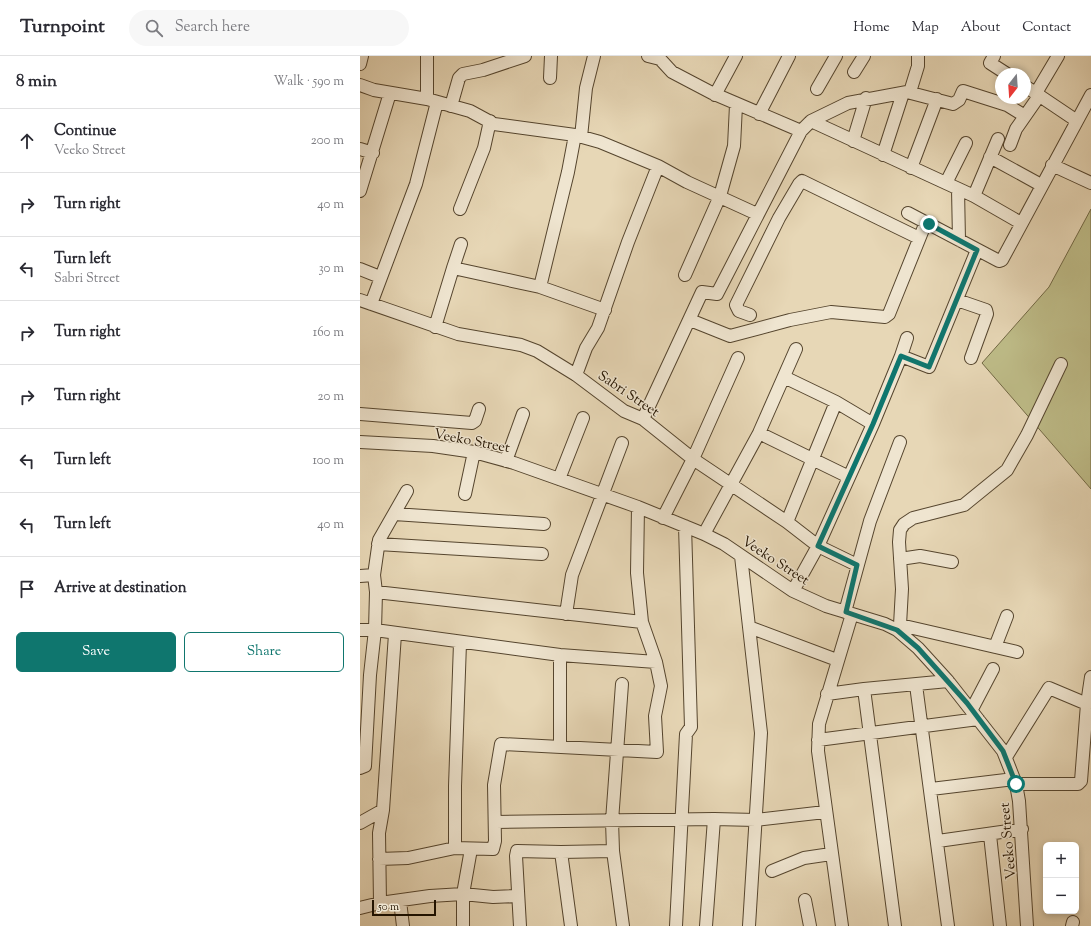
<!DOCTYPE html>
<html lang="en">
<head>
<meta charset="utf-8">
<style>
  :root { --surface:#fff; --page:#f7f7f7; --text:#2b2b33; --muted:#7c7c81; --line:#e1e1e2; --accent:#0f766e }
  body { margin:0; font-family:"Sorts Mill Goudy",serif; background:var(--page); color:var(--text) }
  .controls { position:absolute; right:12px; bottom:12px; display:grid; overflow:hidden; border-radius:6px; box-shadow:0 2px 6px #0003 }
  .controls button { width:36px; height:36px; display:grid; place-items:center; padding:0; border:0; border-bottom:1px solid var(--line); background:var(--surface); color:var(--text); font:20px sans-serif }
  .compass { position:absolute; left:635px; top:12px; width:36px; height:36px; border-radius:50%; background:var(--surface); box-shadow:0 2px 6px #0003; rotate:197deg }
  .scale { position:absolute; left:12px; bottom:10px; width:64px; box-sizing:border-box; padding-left:4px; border:2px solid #241400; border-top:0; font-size:11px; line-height:14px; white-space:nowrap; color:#241400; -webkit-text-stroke:3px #efe5d0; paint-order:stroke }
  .stop { position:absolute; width:12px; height:12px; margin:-9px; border:3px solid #0f766e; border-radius:50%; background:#fff }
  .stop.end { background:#0f766e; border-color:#fff; box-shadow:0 1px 4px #0008 }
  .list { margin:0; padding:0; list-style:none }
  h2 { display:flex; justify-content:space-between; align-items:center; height:52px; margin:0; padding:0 16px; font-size:17px }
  h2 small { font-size:13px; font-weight:400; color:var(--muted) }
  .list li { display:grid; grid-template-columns:26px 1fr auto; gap:12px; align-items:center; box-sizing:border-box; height:64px; padding:0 16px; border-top:1px solid var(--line) }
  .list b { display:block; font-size:15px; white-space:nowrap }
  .list p { margin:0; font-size:13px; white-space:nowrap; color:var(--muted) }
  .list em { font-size:13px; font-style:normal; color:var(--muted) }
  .actions { display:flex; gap:8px; padding:12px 16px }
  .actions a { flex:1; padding:9px 0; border:1px solid var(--accent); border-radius:6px; text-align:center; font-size:14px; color:var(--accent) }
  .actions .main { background:var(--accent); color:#fff }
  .icon { flex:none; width:22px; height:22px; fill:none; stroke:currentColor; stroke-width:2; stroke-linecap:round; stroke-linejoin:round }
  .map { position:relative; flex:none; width:731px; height:870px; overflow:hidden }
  header { display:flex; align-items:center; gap:24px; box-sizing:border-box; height:56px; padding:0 20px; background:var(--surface); border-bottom:1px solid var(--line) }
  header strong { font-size:19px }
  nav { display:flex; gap:22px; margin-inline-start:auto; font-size:14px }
  .search { width:280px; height:36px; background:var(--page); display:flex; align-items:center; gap:10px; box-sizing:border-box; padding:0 14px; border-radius:22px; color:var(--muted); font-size:15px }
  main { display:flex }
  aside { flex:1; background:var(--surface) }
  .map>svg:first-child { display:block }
</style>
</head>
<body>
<header>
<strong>Turnpoint</strong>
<div class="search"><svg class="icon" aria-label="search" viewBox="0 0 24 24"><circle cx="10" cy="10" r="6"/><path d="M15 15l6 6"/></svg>Search here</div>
<nav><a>Home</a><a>Map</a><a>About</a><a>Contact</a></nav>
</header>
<main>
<aside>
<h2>8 min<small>Walk · 590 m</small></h2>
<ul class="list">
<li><svg class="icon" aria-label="ahead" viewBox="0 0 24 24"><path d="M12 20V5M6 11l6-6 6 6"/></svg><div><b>Continue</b><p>Veeko Street</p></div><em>200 m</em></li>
<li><svg class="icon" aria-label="right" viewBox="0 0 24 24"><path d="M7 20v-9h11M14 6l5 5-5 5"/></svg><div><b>Turn right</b></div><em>40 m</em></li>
<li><svg class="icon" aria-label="left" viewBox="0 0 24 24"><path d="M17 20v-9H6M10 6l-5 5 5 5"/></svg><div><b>Turn left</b><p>Sabri Street</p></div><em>30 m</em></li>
<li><svg class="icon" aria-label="right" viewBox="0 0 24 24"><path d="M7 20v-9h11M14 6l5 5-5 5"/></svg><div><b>Turn right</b></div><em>160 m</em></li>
<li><svg class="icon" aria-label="right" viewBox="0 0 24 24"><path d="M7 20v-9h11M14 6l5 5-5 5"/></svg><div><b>Turn right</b></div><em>20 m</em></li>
<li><svg class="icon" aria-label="left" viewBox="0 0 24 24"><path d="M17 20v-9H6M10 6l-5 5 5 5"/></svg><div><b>Turn left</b></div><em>100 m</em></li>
<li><svg class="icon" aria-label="left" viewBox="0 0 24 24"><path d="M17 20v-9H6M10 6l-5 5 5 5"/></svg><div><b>Turn left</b></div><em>40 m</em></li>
<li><svg class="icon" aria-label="arrive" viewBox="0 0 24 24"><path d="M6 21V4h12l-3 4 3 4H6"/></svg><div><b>Arrive at destination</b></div></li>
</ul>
<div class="actions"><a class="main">Save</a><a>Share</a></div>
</aside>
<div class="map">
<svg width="731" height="870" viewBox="0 0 731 870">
  <rect width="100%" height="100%" fill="#e7d7b6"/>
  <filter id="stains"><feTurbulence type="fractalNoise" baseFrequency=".005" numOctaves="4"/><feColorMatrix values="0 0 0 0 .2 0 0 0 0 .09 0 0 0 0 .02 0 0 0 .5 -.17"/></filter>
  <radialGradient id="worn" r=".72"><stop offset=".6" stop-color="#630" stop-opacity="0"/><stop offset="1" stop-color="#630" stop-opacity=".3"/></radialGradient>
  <!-- green -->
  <path fill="#bebc88" stroke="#716844" d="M731,153V433L622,307L689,231Z"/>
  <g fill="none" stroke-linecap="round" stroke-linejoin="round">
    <!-- minor casing -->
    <g stroke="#55452e" stroke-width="14">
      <path id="minor" d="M288,0L300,3L312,16L352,37L441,75
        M634,0L630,7L647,18
        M0,8L2,0
        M494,16L504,0
        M190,22L191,0
        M0,29L14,34L67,43L110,55L134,68L215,79L240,86L298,110L327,126L397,158
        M665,30L717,65
        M457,33L476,0
        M550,36L558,10V0
        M676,37L698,0
        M355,39L376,0
        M67,43V0
        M91,50L99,22L103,18L123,14L165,0
        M399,58L429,0
        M451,65L488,47L547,36L593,48L599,44L603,35L647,49L665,60
        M215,79L208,116L180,231L245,254
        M221,81L226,32L234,0
        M493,85L506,42
        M650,89L656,73L679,40
        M0,93L13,97
        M523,99L543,37
        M630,101L681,129
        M692,109L731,127
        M551,112L577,43
        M586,127L606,87
        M598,133L599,184
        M0,135L30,37
        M614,140L638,83
        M100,153L124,92L130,65
        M548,157L639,205L642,204L731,39
        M93,212L101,188
        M0,213L20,221
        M325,219L360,140L374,90L376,49
        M0,244L98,278L161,289L177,295L216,319L264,355L283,363L333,403L427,466L458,490L497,509
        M597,244L626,254L627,258L611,302
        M11,248L56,128L77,46
        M390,259L379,255L376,249L419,162L439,128L442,125L559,182
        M330,264L370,280L430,264L471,256L525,261L529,258L566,166
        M75,271L93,212L180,231
        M541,300L547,282
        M216,319L226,292L238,272L268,186L298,110
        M424,321L476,346L513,368
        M0,358L112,367L115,365L119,353
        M283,363L342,236L357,238L441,75L451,65L614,140L661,167
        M399,377L489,421
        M0,386L73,390L114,396L154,407L278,451L344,478L364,488L433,535L466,550L525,568L537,574L558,592L588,625L643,695L656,728L659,745L667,870
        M146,405L163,358
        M199,423L223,362
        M105,438L114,396
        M34,458L184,468
        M303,462L333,403L378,302
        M427,466L476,346
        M344,478L399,377L436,293
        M18,488L182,498
        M381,500L401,677L389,870
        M540,503L560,500L592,506
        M0,520L14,519
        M433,535L458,490L513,368L541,300L569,311L617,194
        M16,536L282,566
        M485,556L510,465L540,386
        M206,558L212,519L262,387
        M540,569L657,596
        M389,571L477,604
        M0,574H15L200,599L296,606
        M537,574L540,569L542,533L539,486L540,474L544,468L553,462L604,449L647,414L667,379L701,308
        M635,591L647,560
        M200,599V690
        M262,628L252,765L253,795L263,870
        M556,629L588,870
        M504,633L535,870
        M467,638L504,633L588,625
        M612,653L633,613
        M458,684L618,663
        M646,701L689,632L727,648
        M0,712L5,710L10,619L15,574L16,536L14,519L19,484L47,435
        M656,728H718L721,725L727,648L731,621
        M571,733L654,723
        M354,763L396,764L465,756
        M136,766L354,763L346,870
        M0,767L23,754
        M630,779L640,870
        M578,785L662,773
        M95,792V730L100,587
        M19,803L48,802L95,792L133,793L135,785L134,729L141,688L297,696L295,660L301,630L296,606L282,566L277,517L278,451
        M412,815L444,802L471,798
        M445,844L450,870
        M40,845L43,870
        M20,847L19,777L23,754L35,578
        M0,852L20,847L70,840L103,838L133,841L157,840
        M103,870V838L111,793
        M160,870L156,800L157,795L201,796
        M211,870L201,796L253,795
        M316,870L326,678L331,671L325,470
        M482,870L458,695L459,668L492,558
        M712,870L713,866"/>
    </g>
    <!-- minor -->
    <use href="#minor" stroke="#efe5d0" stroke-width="12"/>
  </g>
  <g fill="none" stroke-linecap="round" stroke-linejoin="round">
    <!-- route -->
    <path stroke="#0f766e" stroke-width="5" d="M569,168L617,194L569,311L541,300L513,368L458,490L497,509L486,556L537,574L558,592L607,647L643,695L656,728"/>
  </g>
  <g text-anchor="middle" stroke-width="3" stroke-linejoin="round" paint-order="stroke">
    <!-- street labels -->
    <g font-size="14" fill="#241400" stroke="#efe5d0">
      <text transform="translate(269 337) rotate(34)" y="5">Sabri Street</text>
      <text transform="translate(112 384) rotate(11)" y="5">Veeko Street</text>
      <text transform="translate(416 504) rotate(33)" y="5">Veeko Street</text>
      <text transform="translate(647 785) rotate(-95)" y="5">Veeko Street</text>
    </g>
  </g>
  <rect width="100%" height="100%" filter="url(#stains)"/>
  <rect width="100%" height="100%" fill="url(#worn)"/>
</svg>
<div class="controls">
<button>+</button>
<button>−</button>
</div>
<svg class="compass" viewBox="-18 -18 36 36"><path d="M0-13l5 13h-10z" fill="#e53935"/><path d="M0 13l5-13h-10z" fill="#7c7c81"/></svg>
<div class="scale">50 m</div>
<div class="stop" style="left:656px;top:728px"></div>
<div class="stop end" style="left:569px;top:168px"></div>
</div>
</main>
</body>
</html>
